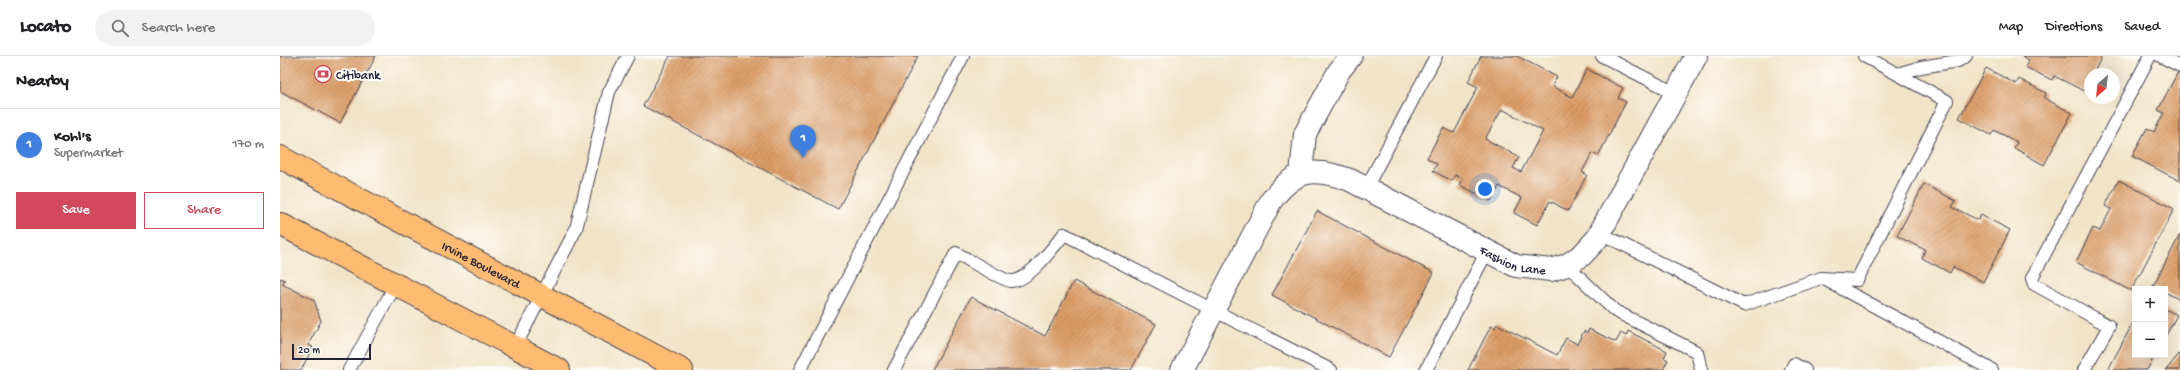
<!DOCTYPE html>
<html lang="en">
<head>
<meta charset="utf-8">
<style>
  :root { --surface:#fff; --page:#f2f2f2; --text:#202124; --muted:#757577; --line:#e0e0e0; --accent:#d1495b }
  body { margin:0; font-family:"Gochi Hand",sans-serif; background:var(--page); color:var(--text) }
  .controls { position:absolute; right:12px; bottom:12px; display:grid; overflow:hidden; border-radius:0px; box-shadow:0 4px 16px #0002 }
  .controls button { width:36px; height:36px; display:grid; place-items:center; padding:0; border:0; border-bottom:1px solid var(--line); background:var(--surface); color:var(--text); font:20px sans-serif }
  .compass { position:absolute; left:1804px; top:12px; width:36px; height:36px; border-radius:50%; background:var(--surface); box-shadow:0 4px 16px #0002; rotate:208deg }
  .scale { position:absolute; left:12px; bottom:10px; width:79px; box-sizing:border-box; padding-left:4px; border:2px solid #22223b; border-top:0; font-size:11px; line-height:14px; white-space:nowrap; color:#22223b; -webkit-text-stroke:3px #fdfcf7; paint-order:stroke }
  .you { position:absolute; left:1205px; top:133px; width:14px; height:14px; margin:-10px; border:3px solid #fff; border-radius:50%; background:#1a73e8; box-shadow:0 0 0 6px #1a73e833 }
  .badge { display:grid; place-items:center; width:26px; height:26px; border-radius:50%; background:var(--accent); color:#fff; font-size:13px; font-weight:700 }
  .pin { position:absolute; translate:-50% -33px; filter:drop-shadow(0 1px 2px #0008) }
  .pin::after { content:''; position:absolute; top:21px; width:14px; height:12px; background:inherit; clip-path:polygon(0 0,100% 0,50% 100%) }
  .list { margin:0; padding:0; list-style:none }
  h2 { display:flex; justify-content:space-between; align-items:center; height:52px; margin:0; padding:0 16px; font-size:17px }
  h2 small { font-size:13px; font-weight:400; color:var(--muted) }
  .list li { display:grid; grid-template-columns:26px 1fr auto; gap:12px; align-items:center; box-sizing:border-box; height:72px; padding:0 16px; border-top:1px solid var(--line) }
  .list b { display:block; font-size:15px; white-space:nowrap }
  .list p { margin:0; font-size:13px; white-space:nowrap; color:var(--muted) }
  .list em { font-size:13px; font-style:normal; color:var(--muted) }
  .actions { display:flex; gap:8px; padding:12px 16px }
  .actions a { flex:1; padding:9px 0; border:1px solid var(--accent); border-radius:0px; text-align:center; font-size:14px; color:var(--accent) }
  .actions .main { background:var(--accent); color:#fff }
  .icon { flex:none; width:22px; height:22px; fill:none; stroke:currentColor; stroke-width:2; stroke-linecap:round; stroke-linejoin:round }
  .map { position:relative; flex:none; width:1900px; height:314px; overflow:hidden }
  header { display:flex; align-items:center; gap:24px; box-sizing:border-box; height:56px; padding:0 20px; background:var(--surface); border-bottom:1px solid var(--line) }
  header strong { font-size:19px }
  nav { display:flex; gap:22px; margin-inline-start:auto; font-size:14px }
  .search { width:280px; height:36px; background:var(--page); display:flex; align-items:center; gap:10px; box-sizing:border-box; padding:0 14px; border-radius:22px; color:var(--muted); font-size:15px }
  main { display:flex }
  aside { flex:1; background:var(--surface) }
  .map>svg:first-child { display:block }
</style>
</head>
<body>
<header>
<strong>Locato</strong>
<div class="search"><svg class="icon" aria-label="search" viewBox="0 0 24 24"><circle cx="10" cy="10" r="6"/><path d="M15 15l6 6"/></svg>Search here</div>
<nav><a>Map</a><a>Directions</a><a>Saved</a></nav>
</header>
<main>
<aside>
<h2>Nearby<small></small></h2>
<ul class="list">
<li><span class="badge" style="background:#3f7fe0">1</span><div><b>Kohl's</b><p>Supermarket</p></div><em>170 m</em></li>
</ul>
<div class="actions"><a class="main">Save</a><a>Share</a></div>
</aside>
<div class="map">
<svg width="1900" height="314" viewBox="0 0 1900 314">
  <defs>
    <pattern id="building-hatch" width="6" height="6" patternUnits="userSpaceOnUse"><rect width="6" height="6" fill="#dc9c65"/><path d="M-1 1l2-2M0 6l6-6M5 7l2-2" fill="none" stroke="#b27f54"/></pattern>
  </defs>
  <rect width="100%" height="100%" fill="#fdfcf7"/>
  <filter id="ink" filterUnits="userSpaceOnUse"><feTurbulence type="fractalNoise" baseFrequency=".025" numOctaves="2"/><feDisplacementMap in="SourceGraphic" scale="8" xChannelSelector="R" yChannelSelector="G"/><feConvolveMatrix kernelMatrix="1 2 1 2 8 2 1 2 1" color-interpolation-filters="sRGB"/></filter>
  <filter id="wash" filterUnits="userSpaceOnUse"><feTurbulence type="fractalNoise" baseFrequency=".012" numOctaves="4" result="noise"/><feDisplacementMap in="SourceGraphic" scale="16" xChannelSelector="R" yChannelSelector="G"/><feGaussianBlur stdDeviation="0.9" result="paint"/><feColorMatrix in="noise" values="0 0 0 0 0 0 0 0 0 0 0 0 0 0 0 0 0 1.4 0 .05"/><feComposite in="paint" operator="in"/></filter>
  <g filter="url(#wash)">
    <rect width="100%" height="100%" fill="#f1e3c6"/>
    <g id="blocks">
      <!-- building -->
      <path fill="url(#building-hatch)" fill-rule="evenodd" d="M0,0H96L60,67L0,35Z
        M390,0H638L558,153L363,50Z
        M1201,0H1237L1277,21L1272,30L1292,41L1307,13L1343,32L1338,42L1346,46L1318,100L1312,97L1302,116L1307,119L1288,155L1270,145L1257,169L1234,157L1242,142L1219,130L1211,145L1180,129L1183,123L1175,119L1172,125L1153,115L1157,108L1147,102L1163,72L1174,77L1198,31L1188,26ZM1222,53L1263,75L1241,116L1233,112L1239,101L1205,83Z
        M1742,0H1822L1813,18H1810V23L1804,35L1774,20L1772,24L1745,11L1749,4Z
        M1706,12L1736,28L1739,23L1766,37L1764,42L1792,57L1764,109L1734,92L1737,86L1714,74L1711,79L1679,62Z
        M1899,14H1900V125L1852,100L1867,72L1874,76L1884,57L1878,54Z
        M1839,124L1894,153L1851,235L1796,206L1813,172L1820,175L1831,153L1825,150Z
        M1644,128L1676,145L1672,151L1698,164L1701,159L1730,174L1703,226L1673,211L1670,217L1642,202L1645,194L1617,180Z
        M1037,155L1154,217L1109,301L992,239Z
        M1900,179V244L1885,236V233H1879L1873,230Z
        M0,222L5,224L2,228L34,244L41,265L28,289L33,291L21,314H0Z
        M794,225L876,268L851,314H652L691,241L765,280Z
        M1885,253L1897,259L1885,281Z
        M1855,263V299H1875L1867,314H1828Z
        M1217,268L1277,299L1286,282L1297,288L1304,275L1307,277L1309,273L1336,286L1341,277L1346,280L1348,275L1387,295L1384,302L1388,304L1383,314H1188L1211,270L1215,272Z
        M1900,297V314H1886Z"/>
    </g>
  </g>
  <g filter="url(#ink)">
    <use href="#blocks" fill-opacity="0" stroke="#413f50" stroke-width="1"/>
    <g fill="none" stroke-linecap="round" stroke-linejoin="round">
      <!-- service casing -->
      <g stroke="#413f50" stroke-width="14">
        <path id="service" d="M1322,0L1395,37
          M1880,0L1900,10
          M1617,18L1641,11L1678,5L1686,0
          M1086,132L1156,0
          M1320,177L1464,249L1541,222L1577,224L1667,45L1584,0
          M1287,209L1335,255L1417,296L1421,314
          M1544,223L1712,314
          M235,291L296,173L329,36L348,0
          M69,314L116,228
          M520,314L683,0
          M614,314L676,197C686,202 722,224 730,225C748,227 774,190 784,178L1051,314
          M1146,314L1207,195
          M1511,314L1514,308L1525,314
          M1804,314L1829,270L1754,228L1752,222L1870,0"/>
      </g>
      <!-- minor casing -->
      <g stroke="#413f50" stroke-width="24">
        <g id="minor">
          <path d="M1021,118L1025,78L1059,15L1071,0"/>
          <path id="s1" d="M902,314L991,145C1015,112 1034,111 1070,124L1236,210L1271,214L1287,209L1302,199L1316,184L1416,0"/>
        </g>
      </g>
      <!-- primary casing -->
      <g stroke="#413f50" stroke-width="24">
        <g id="primary">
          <path id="s2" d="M0,101L402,314"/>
          <path d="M0,168L279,314"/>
        </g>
      </g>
      <!-- service -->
      <use href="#service" stroke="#fff" stroke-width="12"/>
      <!-- minor -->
      <use href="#minor" stroke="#fff" stroke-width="22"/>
      <!-- primary -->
      <use href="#primary" stroke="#ffbb71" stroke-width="22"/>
    </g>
  </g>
  <!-- icons -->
  <defs>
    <g id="bank-ring" transform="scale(0.9)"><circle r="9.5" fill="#fdfcf7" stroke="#d1495b" stroke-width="1.5"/><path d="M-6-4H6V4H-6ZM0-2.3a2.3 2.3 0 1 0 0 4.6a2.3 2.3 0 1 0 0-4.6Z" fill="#d1495b"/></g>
  </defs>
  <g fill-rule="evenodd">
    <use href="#bank-ring" x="43" y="18"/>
  </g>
  <g text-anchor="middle" stroke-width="4" stroke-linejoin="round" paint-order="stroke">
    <!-- poi labels -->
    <g font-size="13" fill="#22223b" stroke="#fdfcf7" text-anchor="start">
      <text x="56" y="23">Citibank</text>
    </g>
    <!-- street labels -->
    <g font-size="13" fill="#22223b" stroke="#fdfcf7">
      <text dy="5" stroke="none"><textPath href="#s1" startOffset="464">Fashion Lane</textPath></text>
      <text dy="5" stroke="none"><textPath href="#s2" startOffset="228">Irvine Boulevard</textPath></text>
    </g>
  </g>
</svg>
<div class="controls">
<button>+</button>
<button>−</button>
</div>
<svg class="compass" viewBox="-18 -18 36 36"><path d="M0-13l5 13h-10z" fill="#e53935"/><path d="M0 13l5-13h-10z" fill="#757577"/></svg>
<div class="scale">20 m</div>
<div class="you"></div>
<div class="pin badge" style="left:523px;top:102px;background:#3f7fe0">1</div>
</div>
</main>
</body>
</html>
